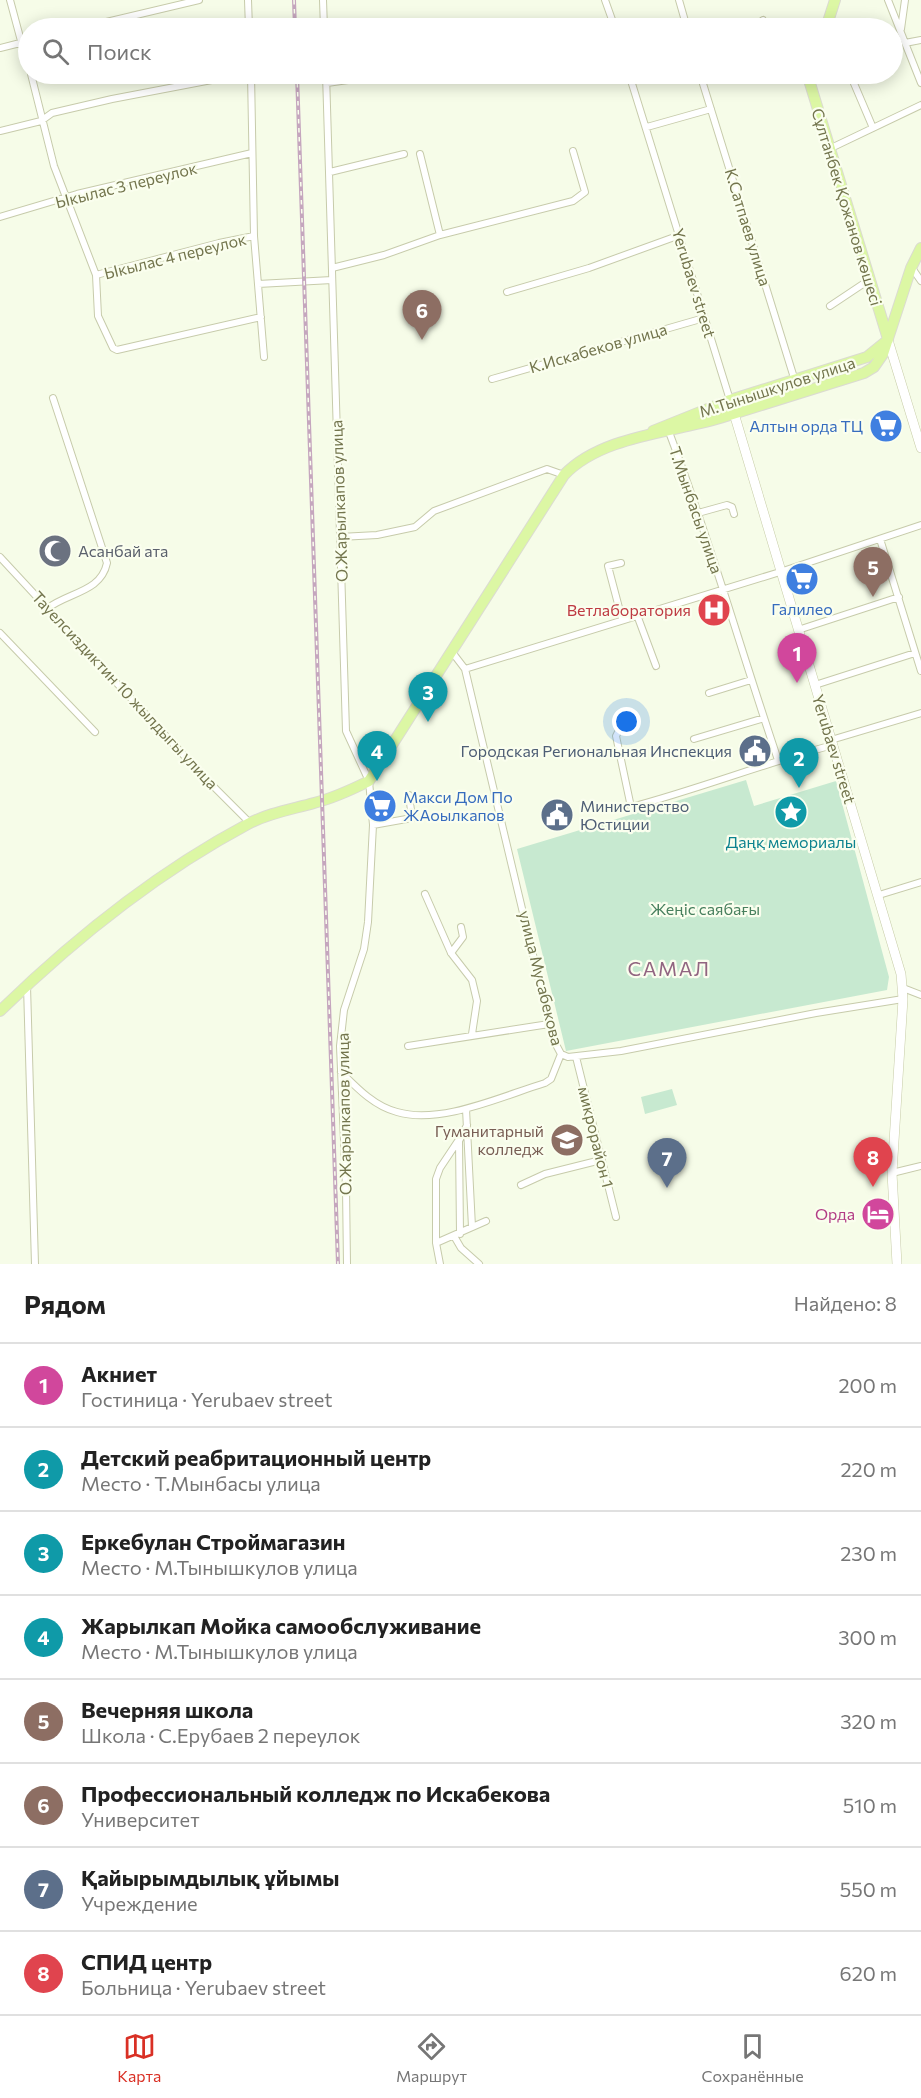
<!DOCTYPE html>
<html lang="ru">
<head>
<meta charset="utf-8">
<style>
  :root { --surface:#fff; --page:#f6f6f6; --text:#222; --muted:#767676; --line:#e0e0e0; --accent:#d93025 }
  body { margin:0; font-family:Commissioner,sans-serif; background:var(--page); color:var(--text) }
  .you { position:absolute; left:627px; top:722px; width:21px; height:21px; margin:-15px; border:4px solid #fff; border-radius:50%; background:#1a73e8; box-shadow:0 0 0 9px #1a73e833 }
  .badge { display:grid; place-items:center; width:39px; height:39px; border-radius:50%; background:var(--accent); color:#fff; font-size:20px; font-weight:700 }
  .pin { position:absolute; translate:-50% -50px; filter:drop-shadow(0 2px 3px #0008) }
  .pin::after { content:''; position:absolute; top:32px; width:21px; height:18px; background:inherit; clip-path:polygon(0 0,100% 0,50% 100%) }
  .list { margin:0; padding:0; list-style:none }
  h2 { display:flex; justify-content:space-between; align-items:center; height:78px; margin:0; padding:0 24px; font-size:26px }
  h2 small { font-size:20px; font-weight:400; color:var(--muted) }
  .list li { display:grid; grid-template-columns:39px 1fr auto; gap:18px; align-items:center; box-sizing:border-box; height:84px; padding:0 24px; border-top:2px solid var(--line) }
  .list b { display:block; font-size:22px; white-space:nowrap }
  .list p { margin:0; font-size:20px; white-space:nowrap; color:var(--muted) }
  .list em { font-size:20px; font-style:normal; color:var(--muted) }
  .icon { flex:none; width:33px; height:33px; fill:none; stroke:currentColor; stroke-width:2; stroke-linecap:round; stroke-linejoin:round }
  .map { position:relative; flex:none; width:921px; height:1264px; overflow:hidden }
  .search { position:absolute; background:var(--surface); box-shadow:0 3px 15px #0003; left:18px; right:18px; top:18px; height:66px; display:flex; align-items:center; gap:15px; box-sizing:border-box; padding:0 21px; border-radius:33px; color:var(--muted); font-size:22px }
  .sheet { height:750px; background:var(--surface) }
  nav { display:flex; justify-content:space-around; align-items:center; box-sizing:border-box; height:84px; border-top:2px solid var(--line); background:var(--surface); font-size:16px; color:var(--muted) }
  nav a { display:grid; justify-items:center; gap:3px }
  nav .on { color:var(--accent) }
  .map>svg:first-child { display:block }
</style>
</head>
<body>
<div class="map">
<svg width="921" height="1264" viewBox="0 0 921 1264">
  <rect width="100%" height="100%" fill="#f6fce8"/>
  <!-- green -->
  <path fill="#c7e9d0" d="M746,780L754,806L836,781L889,977L887,990L566,1051L517,849Z
    M672,1089L677,1105L645,1114L641,1097Z"/>
  <g fill="none" stroke-linecap="round" stroke-linejoin="round">
    <!-- street casing -->
    <g stroke="#c7cbab" stroke-width="8">
      <path id="street" d="M10,0L28,67
        M248,0L249,28
        M323,0L324,28
        M605,0L615,28
        M679,0L687,28
        M888,0L921,83
        M763,20L766,28
        M81,28L199,0
        M901,29L905,0
        M905,43L921,40
        M0,48L28,41
        M31,74L54,166L96,275L98,316L113,348L117,350L261,317
        M251,74L254,236L264,357
        M326,74L346,731L369,781L373,825L368,922L364,949L344,1010L340,1046L346,1188L347,1264
        M629,74L730,400
        M700,74L795,381
        M850,74L873,128
        M327,83L348,80L370,74
        M647,127L711,109
        M0,131L41,121L52,113L112,99L243,74
        M829,149L921,105
        M420,154L440,235
        M330,172L404,154
        M0,217L77,194L252,153
        M332,268L384,255L440,235L573,201L585,192L573,151
        M912,268L921,281
        M96,275L219,243L254,236
        M258,284L332,280
        M507,292L589,268L680,235
        M830,306L869,280
        M492,379L704,318
        M669,432C710,540 741,651 778,760
        M698,513L727,505L732,507L734,514
        M340,537L377,535L415,527L434,511L547,469L564,475
        M880,539L921,671
        M0,557L202,775L250,823
        M621,563L608,566L622,619
        M48,608C69,592 101,592 107,563L53,398
        M637,615L656,666
        M798,630L899,597
        M0,633L95,732
        M452,652L465,669L780,572L921,525
        M465,669L553,1039L561,1054L568,1057L621,1051L816,1013L903,999
        M815,685L915,653
        M709,693L751,680
        M617,720L619,730L616,736L631,807C699,789 765,763 833,745
        M694,739L764,718
        M831,740L921,713
        M373,825L412,818L409,795
        M425,894L451,953L472,980L477,1001L472,1034
        M879,895L921,882
        M451,953L463,937L461,927
        M27,986L35,1264
        M903,988L921,995
        M408,1046L549,1024
        M576,1057L616,1217
        M341,1072C357,1088 374,1106 397,1112C441,1125 502,1096 545,1083L551,1079L561,1054
        M466,1109L472,1227
        M892,1173L921,1166
        M521,1185L545,1174L601,1160
        M460,1234L459,1141L467,1125
        M454,1236L461,1248L479,1264
        M436,1243V1179L440,1168L458,1141
        M440,1264L436,1243L486,1221"/>
    </g>
    <!-- secondary casing -->
    <g stroke="#c7cca7" stroke-width="10">
      <path id="secondary" d="M888,340L921,448
        M730,400L901,974L903,999L892,1173L897,1264"/>
    </g>
    <!-- primary casing -->
    <g stroke="#dbdbd1" stroke-width="12">
      <path id="primary" d="M826,28L835,0
        M811,74L809,80L888,339
        M653,431L730,400L867,357L888,340
        M0,1011C75,938 156,873 248,824C268,813 293,809 314,803C334,798 351,790 369,781L564,475C601,436 670,433 720,418C768,403 816,388 864,373L874,367L883,354L911,268L921,248"/>
    </g>
    <!-- street -->
    <use href="#street" stroke="#fff" stroke-width="6"/>
    <!-- secondary -->
    <use href="#secondary" stroke="#fff" stroke-width="9"/>
    <!-- primary -->
    <use href="#primary" stroke="#dcf7a4" stroke-width="10"/>
    <!-- rail casing -->
    <g stroke="#c5a6be" stroke-width="4">
      <path id="rail" d="M294,0L295,28
        M297,74L338,1264"/>
    </g>
    <!-- rail -->
    <use href="#rail" stroke="#fafeee" stroke-width="1.5" stroke-dasharray="4.5" stroke-linecap="butt"/>
  </g>
  <!-- icons -->
  <defs>
    <g id="supermarket-disc" transform="scale(1.725)"><circle r="9.5" fill="#3f7fe0" stroke="#fafeee"/><path d="M-6-5.5h2.5l.6 2H6L4.5 2H-2.5L-4.4-4H-6ZM-1.5 3.2a1.3 1.3 0 1 0 .1 0ZM3 3.2a1.3 1.3 0 1 0 .1 0Z" fill="#fff"/></g>
    <g id="mosque-disc" transform="scale(1.725)"><circle r="9.5" fill="#6b7280" stroke="#fafeee"/><path d="M3.5-4.9A6 6 0 1 0 3.5 4.9A5 5 0 1 1 3.5-4.9Z" fill="#fff"/></g>
    <g id="hospital-disc" transform="scale(1.725)"><circle r="9.5" fill="#e0444e" stroke="#fafeee"/><path d="M-5-5h3v3.5h4V-5h3V5h-3V1.5h-4V5h-3Z" fill="#fff"/></g>
    <g id="civic-disc" transform="scale(1.725)"><circle r="9.5" fill="#5c6f8a" stroke="#fafeee"/><path d="M-.6-6.5H3V-4.5H.6V-3L4-1V1h2V6H-6V1h2V-1L-.6-3ZM-1.2 2.5V6h2.4V2.5Z" fill="#fff"/></g>
    <g id="sight-disc" transform="scale(1.725)"><circle r="9.5" fill="#0f9aa8" stroke="#fafeee"/><path d="M0-6L1.8-2.2L6-1.7L2.9 1.2L3.7 5.4L0 3.3L-3.7 5.4L-2.9 1.2L-6-1.7L-1.8-2.2Z" fill="#fff"/></g>
    <g id="university-disc" transform="scale(1.725)"><circle r="9.5" fill="#8d6e63" stroke="#fafeee"/><path d="M0-5L7-2L0 1L-7-2ZM-4 1L0 2.5L4 1V4Q0 6-4 4Z" fill="#fff"/></g>
    <g id="hotel-disc" transform="scale(1.725)"><circle r="9.5" fill="#d1479c" stroke="#fafeee"/><path d="M-6-4.5h1.5V1H6V5H4.5V3h-9V5H-6ZM-4 0a1.8 1.8 0 1 1 3.6 0ZM.5 0V-2.5h3Q6-2.5 6 0Z" fill="#fff"/></g>
  </defs>
  <g fill-rule="evenodd">
    <use href="#supermarket-disc" x="886" y="426"/>
    <use href="#mosque-disc" x="55" y="551"/>
    <use href="#supermarket-disc" x="802" y="579"/>
    <use href="#hospital-disc" x="714" y="610"/>
    <use href="#civic-disc" x="755" y="751"/>
    <use href="#supermarket-disc" x="380" y="806"/>
    <use href="#sight-disc" x="791" y="812"/>
    <use href="#civic-disc" x="557" y="815"/>
    <use href="#university-disc" x="567" y="1140"/>
    <use href="#hotel-disc" x="878" y="1214"/>
  </g>
  <g text-anchor="middle" stroke-width="4.5" stroke-linejoin="round" paint-order="stroke">
    <!-- street labels -->
    <g font-size="16" fill="#73754d" stroke="#fafeee">
      <text transform="translate(126 185) rotate(-14)" y="6">Ыкылас 3 переулок</text>
      <text transform="translate(847 207) rotate(73)" y="6">Сұлтанбек Қожанов көшесі</text>
      <text transform="translate(748 227) rotate(73)" y="6">К.Сатпаев улица</text>
      <text transform="translate(175 256) rotate(-14)" y="6">Ыкылас 4 переулок</text>
      <text transform="translate(694 283) rotate(73)" y="6">Yerubaev street</text>
      <text transform="translate(598 348) rotate(-16)" y="6">К.Искабеков улица</text>
      <text transform="translate(777 387) rotate(-18)" y="6">М.Тынышкулов улица</text>
      <text transform="translate(339 501) rotate(-92)" y="6">О.Жарылкапов улица</text>
      <text transform="translate(696 510) rotate(71)" y="6">Т.Мынбасы улица</text>
      <text transform="translate(125 690) rotate(47)" y="6">Тауелсиздиктин 10 жылдыгы улица</text>
      <text transform="translate(834 749) rotate(73)" y="6">Yerubaev street</text>
      <text transform="translate(541 978) rotate(76)" y="6">улица Мусабекова</text>
      <text transform="translate(344 1114) rotate(-91)" y="6">О.Жарылкапов улица</text>
      <text transform="translate(596 1137) rotate(76)" y="6">микрорайон 1</text>
    </g>
    <!-- shop labels -->
    <g font-size="16" fill="#366cbe" stroke="#fafeee" text-anchor="end">
      <text x="863" y="432">Алтын орда ТЦ</text>
      <text x="802" y="615" text-anchor="middle">Галилео</text>
      <text x="403" y="803" text-anchor="start">Макси Дом По<tspan x="403" dy="18">ЖАоылкапов</tspan></text>
    </g>
    <!-- worship labels -->
    <g font-size="16" fill="#5b616d" stroke="#fafeee" text-anchor="start">
      <text x="78" y="557">Асанбай ата</text>
    </g>
    <!-- health labels -->
    <g font-size="16" fill="#be3a42" stroke="#fafeee" text-anchor="end">
      <text x="691" y="616">Ветлаборатория</text>
    </g>
    <!-- service labels -->
    <g font-size="16" fill="#4e5e75" stroke="#fafeee" text-anchor="end">
      <text x="732" y="757">Городская Региональная Инспекция</text>
      <text x="580" y="812" text-anchor="start">Министерство<tspan x="580" dy="18">Юстиции</tspan></text>
    </g>
    <!-- culture labels -->
    <g font-size="16" fill="#0d838f" stroke="#fafeee">
      <text x="791" y="848">Даңқ мемориалы</text>
    </g>
    <!-- park labels -->
    <g font-size="16" fill="#48805e" stroke="#fafeee">
      <text x="705" y="915">Жеңіс саябағы</text>
    </g>
    <!-- education labels -->
    <g font-size="16" fill="#785e54" stroke="#fafeee" text-anchor="end">
      <text x="544" y="1137">Гуманитарный<tspan x="544" dy="18">колледж</tspan></text>
    </g>
    <!-- hotel labels -->
    <g font-size="16" fill="#b23c85" stroke="#fafeee" text-anchor="end">
      <text x="855" y="1220">Орда</text>
    </g>
    <!-- quarter labels -->
    <g font-size="20" letter-spacing="1.5" fill="#916581" stroke="#fafeee">
      <text x="669" y="976">САМАЛ</text>
    </g>
  </g>
</svg>
<div class="you"></div>
<div class="pin badge" style="left:797px;top:683px;background:#d1479c">1</div>
<div class="pin badge" style="left:799px;top:788px;background:#0f9aa8">2</div>
<div class="pin badge" style="left:428px;top:722px;background:#0f9aa8">3</div>
<div class="pin badge" style="left:377px;top:781px;background:#0f9aa8">4</div>
<div class="pin badge" style="left:873px;top:597px;background:#8d6e63">5</div>
<div class="pin badge" style="left:422px;top:340px;background:#8d6e63">6</div>
<div class="pin badge" style="left:667px;top:1188px;background:#5c6f8a">7</div>
<div class="pin badge" style="left:873px;top:1187px;background:#e0444e">8</div>
<div class="search"><svg class="icon" aria-label="search" viewBox="0 0 24 24"><circle cx="10" cy="10" r="6"/><path d="M15 15l6 6"/></svg>Поиск</div>
</div>
<section class="sheet">
<h2>Рядом<small>Найдено: 8</small></h2>
<ul class="list">
<li><span class="badge" style="background:#d1479c">1</span><div><b>Акниет</b><p>Гостиница · Yerubaev street</p></div><em>200 m</em></li>
<li><span class="badge" style="background:#0f9aa8">2</span><div><b>Детский реабритационный центр</b><p>Место · Т.Мынбасы улица</p></div><em>220 m</em></li>
<li><span class="badge" style="background:#0f9aa8">3</span><div><b>Еркебулан Строймагазин</b><p>Место · М.Тынышкулов улица</p></div><em>230 m</em></li>
<li><span class="badge" style="background:#0f9aa8">4</span><div><b>Жарылкап Мойка самообслуживание</b><p>Место · М.Тынышкулов улица</p></div><em>300 m</em></li>
<li><span class="badge" style="background:#8d6e63">5</span><div><b>Вечерняя школа</b><p>Школа · С.Ерубаев 2 переулок</p></div><em>320 m</em></li>
<li><span class="badge" style="background:#8d6e63">6</span><div><b>Профессиональный колледж по Искабекова</b><p>Университет</p></div><em>510 m</em></li>
<li><span class="badge" style="background:#5c6f8a">7</span><div><b>Қайырымдылық ұйымы</b><p>Учреждение</p></div><em>550 m</em></li>
<li><span class="badge" style="background:#e0444e">8</span><div><b>СПИД центр</b><p>Больница · Yerubaev street</p></div><em>620 m</em></li>
</ul>
</section>
<nav>
<a class="on"><svg class="icon" aria-label="map" viewBox="0 0 24 24"><path d="M3 6l6-2 6 2 6-2v14l-6 2-6-2-6 2zM9 4v14M15 6v14"/></svg>Карта</a>
<a><svg class="icon" aria-label="directions" viewBox="0 0 24 24"><path d="M12 3l9 9-9 9-9-9zM9 14v-3h6M13 9l2 2-2 2"/></svg>Маршрут</a>
<a><svg class="icon" aria-label="saved" viewBox="0 0 24 24"><path d="M7 4h10v16l-5-4-5 4z"/></svg>Сохранённые</a>
</nav>
</body>
</html>
